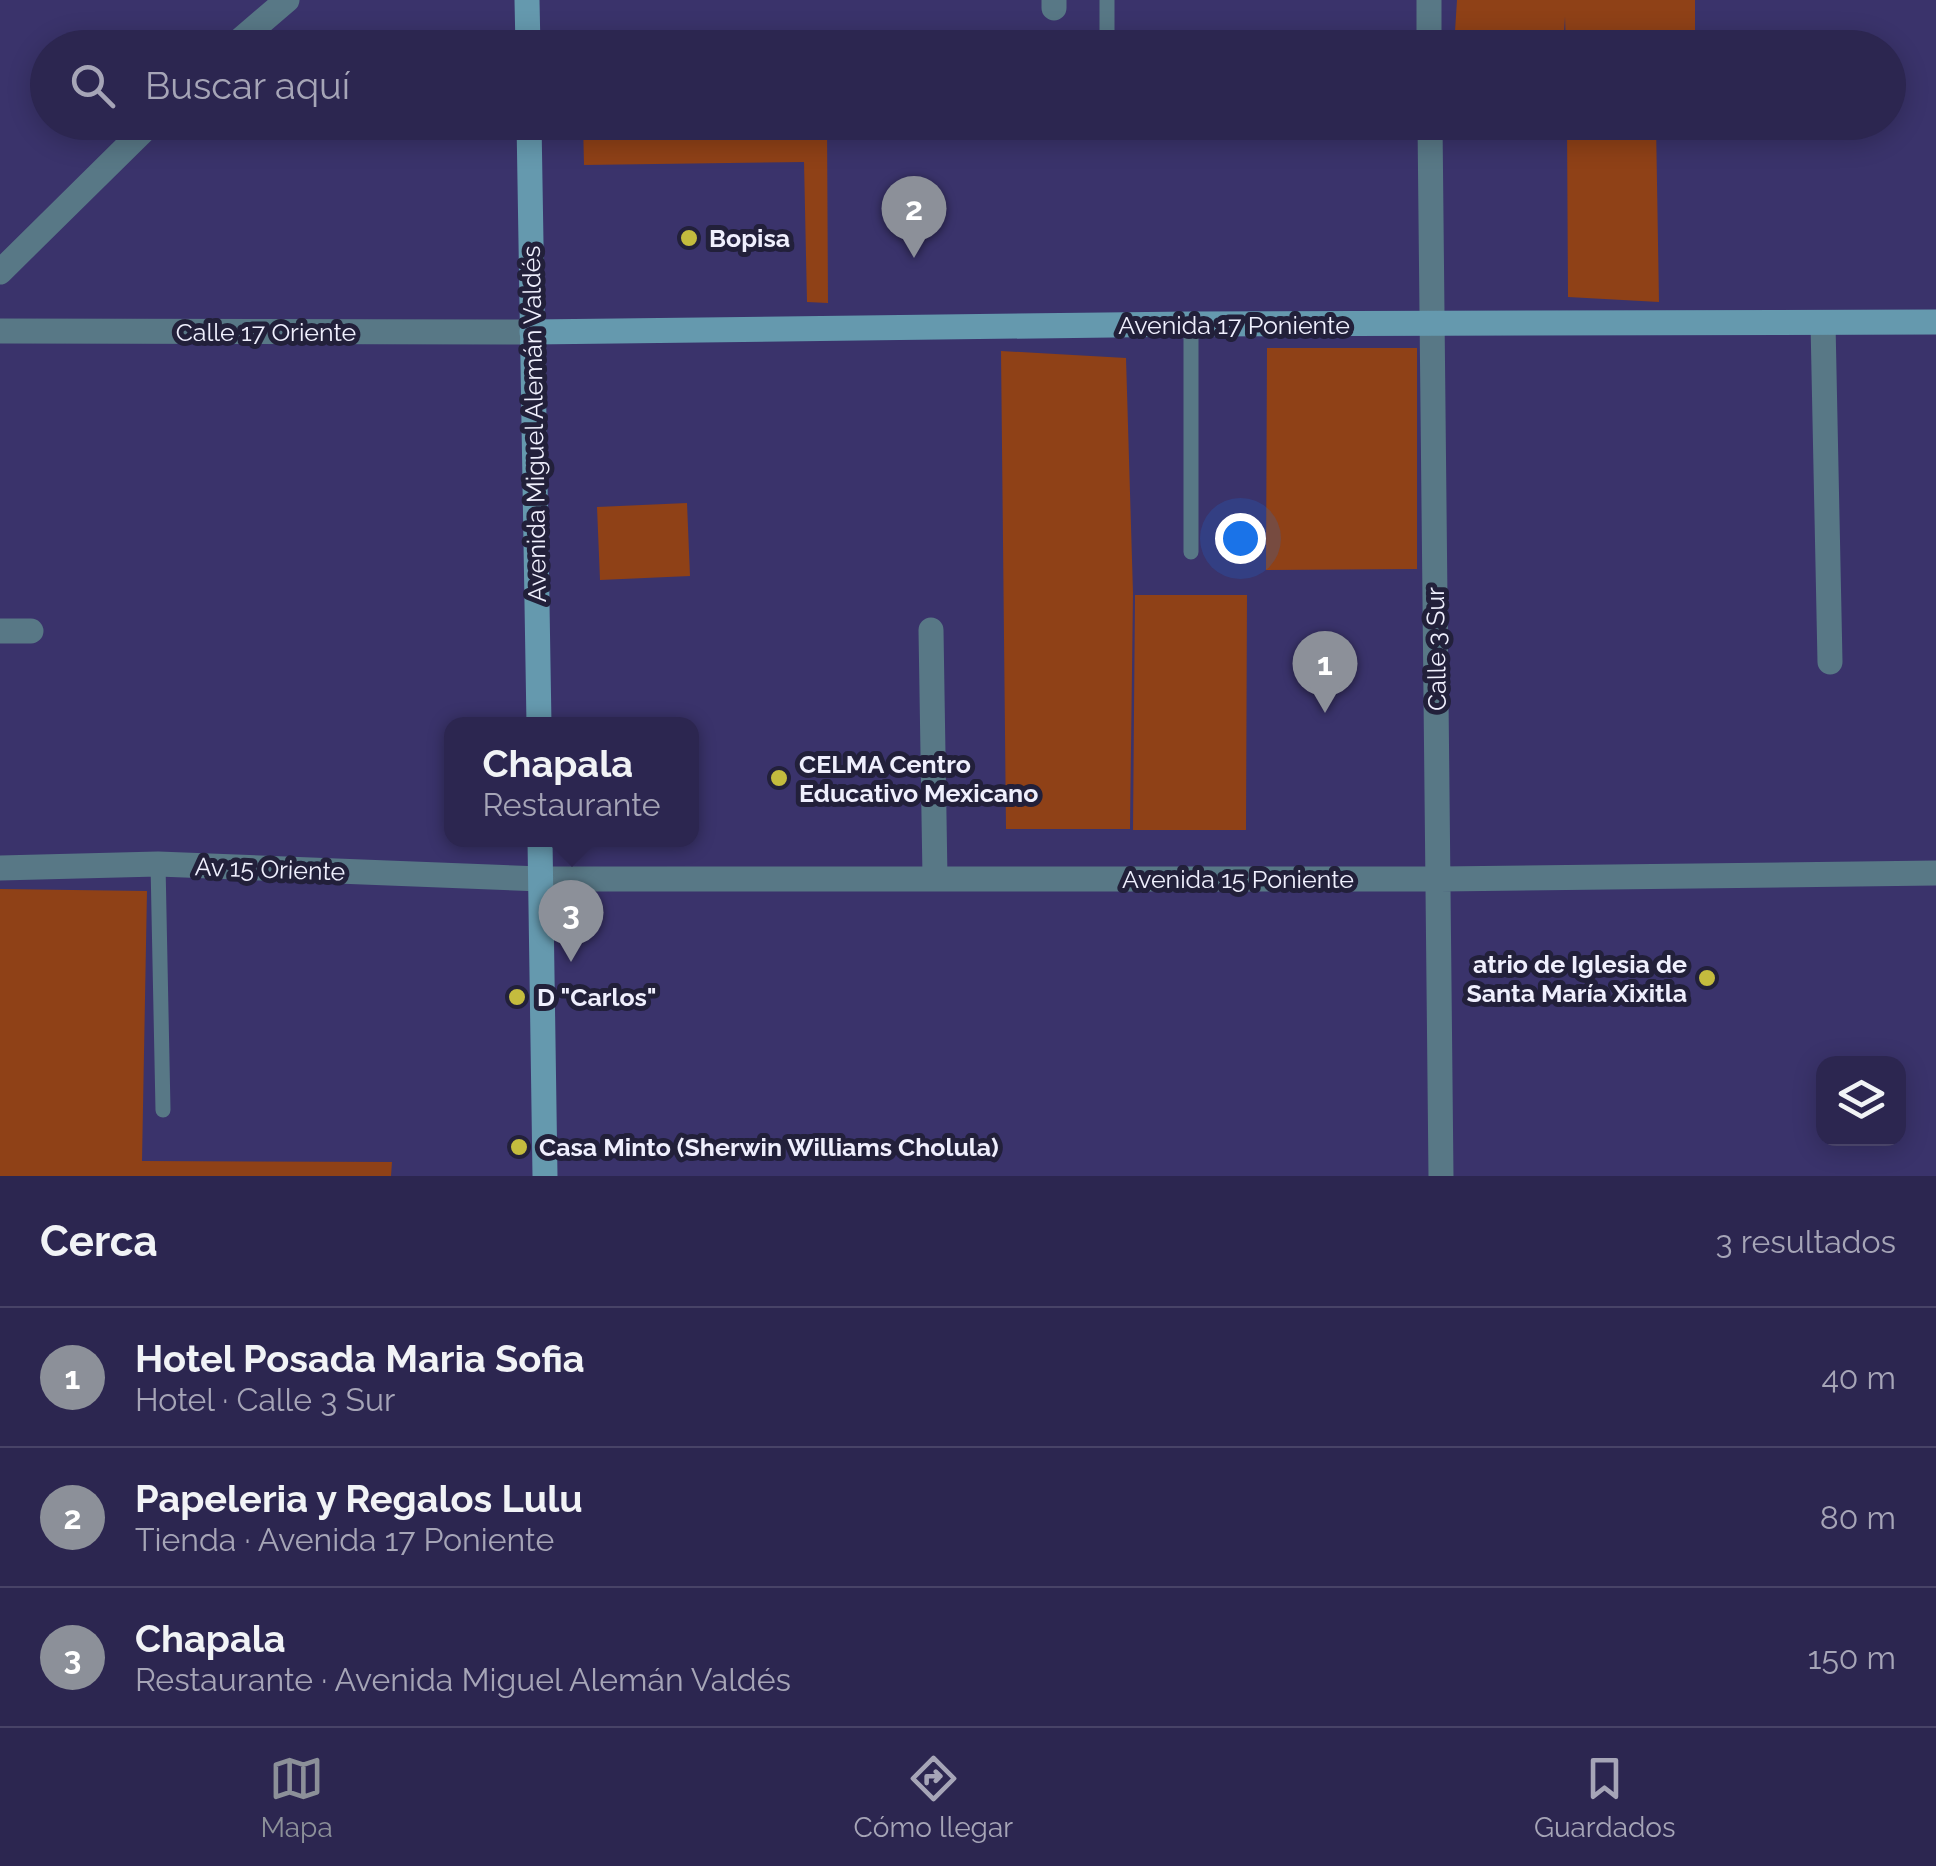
<!DOCTYPE html>
<html lang="es">
<head>
<meta charset="utf-8">
<style>
  :root { --surface:#2c2650; --page:#38325a; --text:#f1f3f6; --muted:#a6a5b7; --line:#484367; --accent:#8c9099 }
  body { margin:0; font-family:Raleway,sans-serif; background:var(--page); color:var(--text) }
  .controls { position:absolute; right:30px; bottom:30px; display:grid; overflow:hidden; border-radius:20px; box-shadow:0 5px 25px #0003 }
  .controls button { width:90px; height:90px; display:grid; place-items:center; padding:0; border:0; border-bottom:2px solid var(--line); background:var(--surface); color:var(--text); font:50px sans-serif }
  .you { position:absolute; left:1240px; top:538px; width:35px; height:35px; margin:-25px; border:8px solid #fff; border-radius:50%; background:#1a73e8; box-shadow:0 0 0 15px #1a73e833 }
  .badge { display:grid; place-items:center; width:65px; height:65px; border-radius:50%; background:var(--accent); color:#fff; font-size:32px; font-weight:700 }
  .pin { position:absolute; translate:-50% -82px; filter:drop-shadow(0 2px 5px #0008) }
  .pin::after { content:''; position:absolute; top:52px; width:35px; height:30px; background:inherit; clip-path:polygon(0 0,100% 0,50% 100%) }
  .popup { position:absolute; left:444px; top:717px; width:255px; height:130px; box-sizing:border-box; display:grid; place-content:center; border-radius:20px; background:var(--surface); filter:drop-shadow(0 2px 8px #0005); font-size:32px; white-space:nowrap; color:var(--muted) }
  .popup b { font-size:38px; color:var(--text) }
  .popup::after { content:''; position:absolute; left:50%; top:100%; margin-left:-20px; border:20px solid transparent; border-top-color:var(--surface) }
  .list { margin:0; padding:0; list-style:none }
  h2 { display:flex; justify-content:space-between; align-items:center; height:130px; margin:0; padding:0 40px; font-size:42px }
  h2 small { font-size:32px; font-weight:400; color:var(--muted) }
  .list li { display:grid; grid-template-columns:65px 1fr auto; gap:30px; align-items:center; box-sizing:border-box; height:140px; padding:0 40px; border-top:2px solid var(--line) }
  .list b { display:block; font-size:38px; white-space:nowrap }
  .list p { margin:0; font-size:32px; white-space:nowrap; color:var(--muted) }
  .list em { font-size:32px; font-style:normal; color:var(--muted) }
  .icon { flex:none; width:55px; height:55px; fill:none; stroke:currentColor; stroke-width:2; stroke-linecap:round; stroke-linejoin:round }
  .map { position:relative; flex:none; width:1936px; height:1176px; overflow:hidden }
  .search { position:absolute; background:var(--surface); box-shadow:0 5px 25px #0003; left:30px; right:30px; top:30px; height:110px; display:flex; align-items:center; gap:25px; box-sizing:border-box; padding:0 35px; border-radius:55px; color:var(--muted); font-size:38px }
  .sheet { height:550px; background:var(--surface) }
  nav { display:flex; justify-content:space-around; align-items:center; box-sizing:border-box; height:140px; border-top:2px solid var(--line); background:var(--surface); font-size:28px; color:var(--muted) }
  nav a { display:grid; justify-items:center; gap:5px }
  nav .on { color:var(--accent) }
  .map>svg:first-child { display:block }
</style>
</head>
<body>
<div class="map">
<svg width="1936" height="1176" viewBox="0 0 1936 1176">
  <rect width="100%" height="100%" fill="#3a336b"/>
  <!-- green -->
  <path fill="#8f4117" d="M1457,0H1695V47H1566L1565,17L1563,47H1454Z
    M583,123H827L828,303L807,302L804,162L584,165Z
    M1567,123H1656L1659,302L1568,297Z
    M1267,348H1417V569L1266,570Z
    M1001,351L1126,358L1133,593L1130,829H1006Z
    M687,503L690,576L600,580L597,507Z
    M1135,595H1247L1246,830H1133Z
    M0,889L147,891L142,1161L392,1162L391,1176H0Z"/>
  <g fill="none" stroke-linecap="round" stroke-linejoin="round">
    <!-- service -->
    <path stroke="#587886" stroke-width="15" d="M1107,48V0
      M1191,552V324
      M158,864L163,1110"/>
    <!-- minor -->
    <path stroke="#587886" stroke-width="25" d="M1054,0V8
      M1429,0V48
      M231,48L287,0
      M1430,122L1441,1176
      M0,272L152,122
      M1823,323L1830,662
      M0,331L532,332
      M931,630L935,878
      M0,631H31
      M541,879H1440L1936,873"/>
    <!-- tertiary -->
    <path stroke="#587886" stroke-width="25" d="M0,868L158,864L541,879"/>
    <!-- secondary -->
    <path stroke="#6599ae" stroke-width="25" d="M527,0L528,48
      M529,122L539,724
      M532,332L1191,324L1936,322
      M540,840L545,1176"/>
  </g>
  <!-- markers -->
  <g fill="#c4bc3e" stroke="#22203a" stroke-width="4">
    <circle cx="689" cy="238" r="10"/>
    <circle cx="779" cy="778" r="10"/>
    <circle cx="1707" cy="978" r="10"/>
    <circle cx="517" cy="997" r="10"/>
    <circle cx="519" cy="1147" r="10"/>
  </g>
  <g text-anchor="middle" stroke-width="10" stroke-linejoin="round" paint-order="stroke">
    <!-- poi labels -->
    <g font-size="25" font-weight="bold" fill="#efeffd" stroke="#22203a" text-anchor="start">
      <text x="709" y="247">Bopisa</text>
      <text x="799" y="773">CELMA Centro<tspan x="799" dy="29">Educativo Mexicano</tspan></text>
      <text x="1687" y="973" text-anchor="end">atrio de Iglesia de<tspan x="1687" dy="29">Santa María Xixitla</tspan></text>
      <text x="537" y="1006">D "Carlos"</text>
      <text x="539" y="1156">Casa Minto (Sherwin Williams Cholula)</text>
    </g>
    <!-- street labels -->
    <g font-size="25" fill="#efeffd" stroke="#22203a">
      <text x="1234" y="334">Avenida 17 Poniente</text>
      <text x="266" y="341">Calle 17 Oriente</text>
      <text transform="translate(534 424) rotate(-91)" y="9">Avenida Miguel Alemán Valdés</text>
      <text transform="translate(1436 649) rotate(-91)" y="9">Calle 3 Sur</text>
      <text transform="translate(270 869) rotate(2)" y="9">Av 15 Oriente</text>
      <text x="1238" y="888">Avenida 15 Poniente</text>
    </g>
  </g>
</svg>
<div class="controls">
<button><svg class="icon" aria-label="layers" viewBox="0 0 24 24"><path d="M12 4l9 5-9 5-9-5zM3 14l9 5 9-5"/></svg></button>
</div>
<div class="you"></div>
<div class="pin badge" style="left:1325px;top:713px">1</div>
<div class="pin badge" style="left:914px;top:258px">2</div>
<div class="pin badge" style="left:571px;top:962px">3</div>
<div class="popup"><b>Chapala</b>Restaurante</div>
<div class="search"><svg class="icon" aria-label="search" viewBox="0 0 24 24"><circle cx="10" cy="10" r="6"/><path d="M15 15l6 6"/></svg>Buscar aquí</div>
</div>
<section class="sheet">
<h2>Cerca<small>3 resultados</small></h2>
<ul class="list">
<li><span class="badge">1</span><div><b>Hotel Posada Maria Sofia</b><p>Hotel · Calle 3 Sur</p></div><em>40 m</em></li>
<li><span class="badge">2</span><div><b>Papeleria y Regalos Lulu</b><p>Tienda · Avenida 17 Poniente</p></div><em>80 m</em></li>
<li><span class="badge">3</span><div><b>Chapala</b><p>Restaurante · Avenida Miguel Alemán Valdés</p></div><em>150 m</em></li>
</ul>
</section>
<nav>
<a class="on"><svg class="icon" aria-label="map" viewBox="0 0 24 24"><path d="M3 6l6-2 6 2 6-2v14l-6 2-6-2-6 2zM9 4v14M15 6v14"/></svg>Mapa</a>
<a><svg class="icon" aria-label="directions" viewBox="0 0 24 24"><path d="M12 3l9 9-9 9-9-9zM9 14v-3h6M13 9l2 2-2 2"/></svg>Cómo llegar</a>
<a><svg class="icon" aria-label="saved" viewBox="0 0 24 24"><path d="M7 4h10v16l-5-4-5 4z"/></svg>Guardados</a>
</nav>
</body>
</html>
